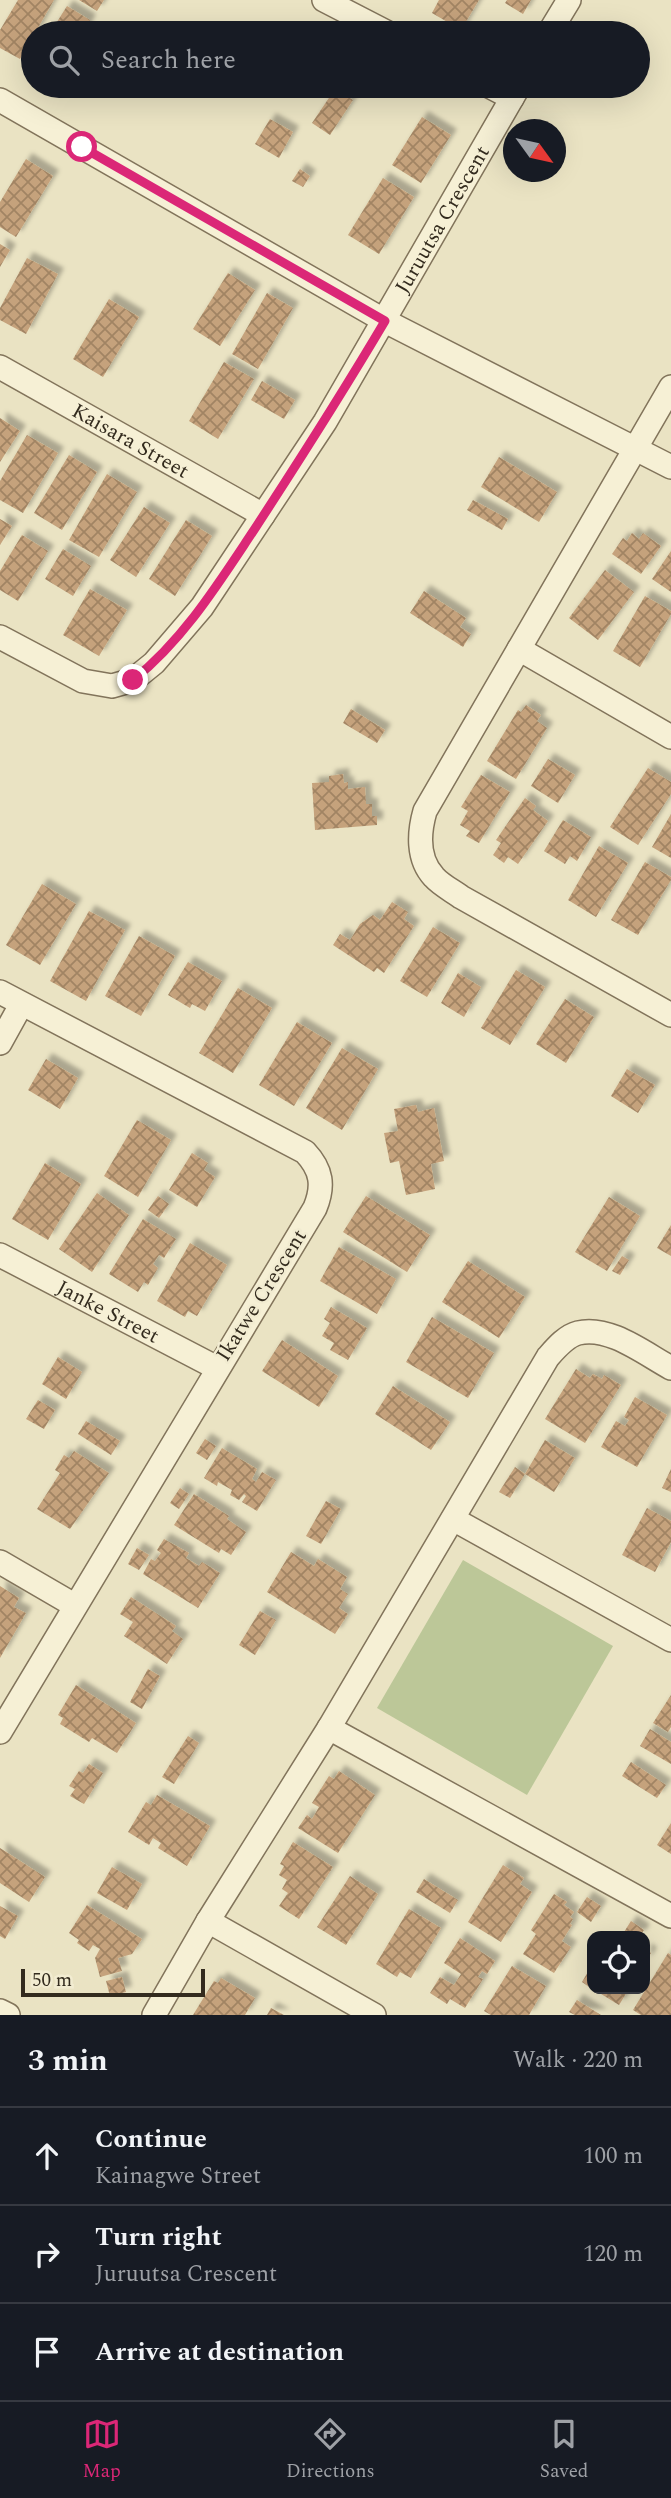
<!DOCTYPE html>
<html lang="en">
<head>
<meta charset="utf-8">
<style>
  :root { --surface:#171b24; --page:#20242c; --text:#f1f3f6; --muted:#9ea1a6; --line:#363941; --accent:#db2777 }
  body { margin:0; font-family:Spectral,serif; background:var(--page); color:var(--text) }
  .controls { position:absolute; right:21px; bottom:21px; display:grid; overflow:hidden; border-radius:14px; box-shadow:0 7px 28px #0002 }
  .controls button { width:63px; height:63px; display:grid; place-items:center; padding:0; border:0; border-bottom:2px solid var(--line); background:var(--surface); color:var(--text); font:35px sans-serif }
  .compass { position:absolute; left:503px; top:119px; width:63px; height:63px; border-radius:50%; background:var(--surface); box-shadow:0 7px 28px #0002; rotate:123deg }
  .scale { position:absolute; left:21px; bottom:18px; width:184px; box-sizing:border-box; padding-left:7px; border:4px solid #332b1e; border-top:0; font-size:19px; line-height:24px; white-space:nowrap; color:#332b1e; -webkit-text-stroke:5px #f2ecd1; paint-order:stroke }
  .stop { position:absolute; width:21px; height:21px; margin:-16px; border:5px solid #db2777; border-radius:50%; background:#fff }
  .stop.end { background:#db2777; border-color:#fff; box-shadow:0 2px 7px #0008 }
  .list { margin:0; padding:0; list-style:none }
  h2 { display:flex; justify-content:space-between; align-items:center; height:91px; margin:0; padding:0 28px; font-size:30px }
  h2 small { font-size:23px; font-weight:400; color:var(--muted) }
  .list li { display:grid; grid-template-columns:46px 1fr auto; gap:21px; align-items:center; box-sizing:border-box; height:98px; padding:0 28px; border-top:2px solid var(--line) }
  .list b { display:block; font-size:26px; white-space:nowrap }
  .list p { margin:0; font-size:23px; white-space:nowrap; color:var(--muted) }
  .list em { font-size:23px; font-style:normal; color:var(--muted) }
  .icon { flex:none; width:38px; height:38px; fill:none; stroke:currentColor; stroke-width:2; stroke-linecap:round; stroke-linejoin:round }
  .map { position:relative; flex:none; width:671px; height:2015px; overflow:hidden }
  .search { position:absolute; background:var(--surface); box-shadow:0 7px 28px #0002; left:21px; right:21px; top:21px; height:77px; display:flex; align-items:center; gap:18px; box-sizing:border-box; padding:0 24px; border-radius:38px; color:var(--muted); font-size:26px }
  .sheet { height:385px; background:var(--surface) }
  nav { display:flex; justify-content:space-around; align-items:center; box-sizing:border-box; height:98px; border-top:2px solid var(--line); background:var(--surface); font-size:19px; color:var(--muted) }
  nav a { display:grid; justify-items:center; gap:4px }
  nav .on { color:var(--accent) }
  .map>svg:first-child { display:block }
</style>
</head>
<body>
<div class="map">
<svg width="671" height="2015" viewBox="0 0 671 2015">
  <defs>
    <pattern id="building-cross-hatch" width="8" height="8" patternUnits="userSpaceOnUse" patternTransform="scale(1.75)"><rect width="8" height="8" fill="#c5a27b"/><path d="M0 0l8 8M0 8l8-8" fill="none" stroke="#a18464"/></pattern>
    <filter id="shadow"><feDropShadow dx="6" dy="-6" stdDeviation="2" flood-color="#0004"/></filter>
  </defs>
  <rect width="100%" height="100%" fill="#eae3c3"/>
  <!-- green -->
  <path fill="#bcc798" d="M463,1560L613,1646L527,1795L377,1708Z"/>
  <!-- building -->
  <path fill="url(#building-cross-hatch)" filter="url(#shadow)" d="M18,0H54L20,59L0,48V30Z
    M79,0H104L97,11Z
    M439,0H479L461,30L432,13Z
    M507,0H531L523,14L505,3Z
    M67,6L90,20L83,33H50Z
    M335,89L353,100L330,135L312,123Z
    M422,117L451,135L421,183L392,165Z
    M270,119L293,132L279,158L255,144Z
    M26,159L53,176L16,237L0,227V202Z
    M300,169L310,176L303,187L292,181Z
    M383,178L414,197L379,254L348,235Z
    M0,244L10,250L0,267Z
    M27,258L58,274L26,334L0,320V308Z
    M228,273L255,290L220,346L193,329Z
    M267,293L293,308L258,369L232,354Z
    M109,299L139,317L103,377L73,359Z
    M224,362L254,379L218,439L189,421Z
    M262,381L295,400L284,419L251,400Z
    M0,418L20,431L0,462Z
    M27,435L58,453L23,513L0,500V481Z
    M69,455L97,472L62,530L34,513Z
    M499,457L557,492L539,522L481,487Z
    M107,474L137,492L99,557L69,540Z
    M473,500L508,519L502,530L467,510Z
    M144,507L170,523L136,577L110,560Z
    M0,519L12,526L0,545Z
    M186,520L212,536L175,596L149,579Z
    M632,533L639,539L643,533L661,546L641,574L612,554L623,538L627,541Z
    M22,535L48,551L18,601L0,590V571Z
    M63,549L91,566L73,596L45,579Z
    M671,551V592L652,579Z
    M605,570L634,592L598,640L569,618Z
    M90,589L127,610L99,656L63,635Z
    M424,591L466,618L460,627L471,634L463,647L410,613Z
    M645,596L671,611V614L640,667L613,651Z
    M526,705L541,715L537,721L547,728L516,779L487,761L518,710L521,712Z
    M351,709L385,730L377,743L343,723Z
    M548,759L575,775L558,803L531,786Z
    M648,768L671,782V794L638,845L610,827Z
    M343,774L344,783L348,782V789L365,787L366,804H372V816H377V825L315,830L312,783L329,782V776Z
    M481,775L510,792L479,843L466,836L470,831L460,825L468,811L461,807Z
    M525,798L536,806L533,810L548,821L518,864L508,857L504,863L493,855L501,843L496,840Z
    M671,814V858L652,847Z
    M563,820L591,837L577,861L570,856L565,864L544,851Z
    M599,846L628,863L596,917L568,900Z
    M645,862L671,877V880L638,935L611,920Z
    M42,884L76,904L40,965L6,945Z
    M392,902L408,912L404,919L414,926L384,973L377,968L374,972L333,945L340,934L350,940L360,924L373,915L380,920Z
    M89,911L125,930L86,1001L50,981Z
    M433,927L460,943L427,997L400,981Z
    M139,936L175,956L141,1016L105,996Z
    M188,962L222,981L205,1011L192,1004L190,1008L168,995Z
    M516,970L545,987L510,1045L481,1028Z
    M458,973L481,987L464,1017L441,1003Z
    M238,988L272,1008L233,1073L199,1053Z
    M565,999L594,1017L566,1063L536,1044Z
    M297,1022L332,1043L294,1106L259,1085Z
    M342,1048L378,1069L342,1130L306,1108Z
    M46,1059L78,1078L60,1109L28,1090Z
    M627,1069L655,1085L638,1113L611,1096Z
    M416,1105L418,1112L434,1108L444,1161L431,1164L435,1189L406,1195L399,1161L390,1163L384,1133L398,1131L394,1109Z
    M137,1120L171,1140L138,1197L104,1176Z
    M192,1153L208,1163L204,1170L215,1177L197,1207L169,1190Z
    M45,1163L81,1184L48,1240L12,1219Z
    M97,1193L129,1215L92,1272L59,1249Z
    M158,1196L169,1204L159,1218L148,1210Z
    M366,1196L430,1235L407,1272L343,1232Z
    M609,1197L640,1216L607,1271L575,1252Z
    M143,1219L176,1239L164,1258L159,1255L153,1264L158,1268L148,1285L144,1282L138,1292L109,1274Z
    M671,1225V1256L657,1248Z
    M190,1243L227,1265L197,1316L188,1311L185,1317L157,1301Z
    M339,1247L396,1279L377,1314L320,1281Z
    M622,1256L629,1260L620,1275L612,1271Z
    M468,1261L525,1297L499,1338L442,1302Z
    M331,1307L367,1328L348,1360L330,1350L334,1343L322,1336L330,1323L324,1319Z
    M432,1317L494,1353L468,1398L406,1362Z
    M282,1340L338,1376L319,1407L262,1371Z
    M58,1357L82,1372L66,1399L42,1384Z
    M576,1369L590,1378L593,1374L602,1379L604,1375L621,1385L585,1443L545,1419Z
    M393,1386L450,1422L431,1450L375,1414Z
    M635,1397L667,1415L637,1467L601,1447L616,1421L625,1426L629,1420L624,1417Z
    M38,1400L55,1410L44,1429L26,1419Z
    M86,1421L120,1441L111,1455L78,1434Z
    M205,1439L216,1446L207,1460L196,1453Z
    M545,1440L575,1458L554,1492L525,1474Z
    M222,1448L257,1469L252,1479L256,1482L262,1472L276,1480L257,1511L242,1502L246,1496L244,1494L239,1500L230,1495L232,1490L218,1482L217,1486L204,1478Z
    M74,1451L109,1473L70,1529L37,1509L60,1473L55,1470L64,1455L69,1458Z
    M515,1467L525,1474L510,1498L499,1492Z
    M671,1469V1492L662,1488Z
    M180,1488L189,1494L179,1509L170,1503Z
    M194,1494L229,1516L227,1519L246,1532L231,1555L221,1549L219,1553L174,1525Z
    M326,1501L341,1509L321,1544L306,1536Z
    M647,1508L671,1521V1542L655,1572L622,1555Z
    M164,1539L189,1553L186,1558L199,1566L202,1562L220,1573L198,1608L143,1574L151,1559L155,1561L161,1553L157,1550Z
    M137,1548L149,1555L139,1570L128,1564Z
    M291,1552L314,1566L318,1559L347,1577L340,1589L348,1594L339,1608L348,1614L335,1634L267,1592Z
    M0,1586L19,1598L14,1607L26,1613L0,1658Z
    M131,1597L176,1626L172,1631L183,1639L167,1664L124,1636L133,1622L120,1614Z
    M260,1611L276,1620L255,1655L239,1645Z
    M148,1669L160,1676L142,1709L130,1702Z
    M76,1685L136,1723L117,1753L92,1738L89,1742L60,1724L63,1718L58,1715Z
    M671,1695V1727L668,1732L653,1723Z
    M650,1729L671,1742V1764L640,1746Z
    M188,1736L199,1743L174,1784L162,1777Z
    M631,1762L666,1785L657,1798L622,1776Z
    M89,1764L103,1773L84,1804L70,1796L75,1789L69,1786L79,1771L83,1773Z
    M339,1771L375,1795L338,1853L298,1828L307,1815L312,1819L319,1807L312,1803L329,1776L334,1779Z
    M157,1795L210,1826L187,1866L158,1848L161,1843L153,1838L149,1845L128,1832L146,1802L151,1805Z
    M671,1823V1854L657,1845Z
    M293,1842L333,1867L299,1919L279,1906L288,1893L282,1889L287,1880L279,1875L284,1866L280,1864Z
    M0,1848L45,1877L29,1902L0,1883Z
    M503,1865L524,1878L520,1884L532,1892L501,1942L468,1922Z
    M112,1867L142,1884L127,1910L97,1893Z
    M350,1876L378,1894L346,1945L317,1927Z
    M424,1879L458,1900L450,1913L416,1892Z
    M554,1894L567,1902L564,1905L574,1912L570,1917L573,1919L570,1924L572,1925L562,1941L571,1947L554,1973L523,1954L536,1934L531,1930Z
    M587,1897L601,1906L591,1922L577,1912Z
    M87,1905L142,1939L132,1954L118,1958L122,1971L100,1977L95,1958L100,1949L93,1945L89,1951L77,1943L79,1940L69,1933Z
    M0,1906L18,1916L5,1939L0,1936Z
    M409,1909L441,1928L411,1978L400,1972L397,1977L376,1964Z
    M631,1921L644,1930L640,1936H630L624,1932Z
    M460,1938L495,1961L487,1974L482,1971L478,1977L483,1979L465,2008L450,1999L447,2004L430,1993L440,1977L454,1985L461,1974L444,1963Z
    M645,1949L651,1953L645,1963Z
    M668,1953L671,1955V2015H641L633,2010Z
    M592,1965V1989L582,1982Z
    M512,1966L546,1986L529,2015H491L484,2011Z
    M122,1977L126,1992L110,1996L106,1981Z
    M221,1978L255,1998L245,2015H193L214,1981L218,1983Z
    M593,1989H629L619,2005Z
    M577,2000L601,2015H575L569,2012Z
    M271,2008L284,2015H267Z"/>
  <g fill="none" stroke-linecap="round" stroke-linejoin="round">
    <!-- minor casing -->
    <g stroke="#82745b" stroke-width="26">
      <g id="minor">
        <path d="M324,0L388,33"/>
        <path d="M549,33L569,0"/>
        <path d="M489,86L512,98"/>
        <path d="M0,100L385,321L671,467"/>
        <path id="s1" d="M0,367L263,515"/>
        <path d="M671,387L425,811C419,832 417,859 434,877C441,885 453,891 461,897L671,1015"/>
        <path id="s2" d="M0,637L83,681L112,686L133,680L154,663L202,607L325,422L519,86"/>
        <path d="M519,649L671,737"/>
        <path d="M0,992L305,1152C322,1170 324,1186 315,1208L0,1732"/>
        <path d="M0,1043L21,1005"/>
        <path id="s3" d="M0,1255L217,1368"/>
        <path d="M453,1519L671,1640"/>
        <path d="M0,1562L74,1605"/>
        <path d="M329,1728L671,1916"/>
        <path d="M208,1921L374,2015"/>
        <path d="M0,2011L8,2015"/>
        <path d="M154,2015L208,1921L329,1728L548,1357C556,1348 566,1336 578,1333C609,1325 645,1354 671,1368"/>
      </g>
    </g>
    <!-- minor -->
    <use href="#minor" stroke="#f6f0d5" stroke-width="23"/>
  </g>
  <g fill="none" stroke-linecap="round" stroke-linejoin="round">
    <!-- route -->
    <path stroke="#db2777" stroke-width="9" d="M82,147L385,321C343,392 299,461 254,530C218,584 184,639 133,680"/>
  </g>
  <g text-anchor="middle" stroke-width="5" stroke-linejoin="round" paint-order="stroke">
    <!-- street labels -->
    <g font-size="21" fill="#332b1e" stroke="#f2ecd1">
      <text dy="7" stroke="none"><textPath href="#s2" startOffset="702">Juruutsa Crescent</textPath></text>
      <text dy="7" stroke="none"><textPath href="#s1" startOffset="150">Kaisara Street</textPath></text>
      <text transform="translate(261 1295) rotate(-58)" y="7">Ikatwe Crescent</text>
      <text dy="7" stroke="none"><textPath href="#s3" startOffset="122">Janke Street</textPath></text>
    </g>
  </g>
</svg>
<div class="controls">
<button><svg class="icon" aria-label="locate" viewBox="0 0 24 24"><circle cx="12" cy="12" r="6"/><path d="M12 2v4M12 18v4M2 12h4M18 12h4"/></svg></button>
</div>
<svg class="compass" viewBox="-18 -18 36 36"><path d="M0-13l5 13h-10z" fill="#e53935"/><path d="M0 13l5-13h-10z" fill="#9ea1a6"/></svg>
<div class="scale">50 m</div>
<div class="stop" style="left:82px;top:147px"></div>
<div class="stop end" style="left:133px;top:680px"></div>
<div class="search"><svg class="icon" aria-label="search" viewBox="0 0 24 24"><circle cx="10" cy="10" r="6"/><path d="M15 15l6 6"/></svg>Search here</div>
</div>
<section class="sheet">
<h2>3 min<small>Walk · 220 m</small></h2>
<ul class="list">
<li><svg class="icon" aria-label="ahead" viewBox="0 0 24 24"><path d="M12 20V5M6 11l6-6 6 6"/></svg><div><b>Continue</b><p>Kainagwe Street</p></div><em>100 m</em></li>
<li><svg class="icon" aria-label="right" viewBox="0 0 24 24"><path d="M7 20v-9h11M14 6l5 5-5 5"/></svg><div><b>Turn right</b><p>Juruutsa Crescent</p></div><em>120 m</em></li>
<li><svg class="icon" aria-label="arrive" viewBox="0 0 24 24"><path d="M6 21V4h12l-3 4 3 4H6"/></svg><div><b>Arrive at destination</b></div></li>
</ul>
</section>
<nav>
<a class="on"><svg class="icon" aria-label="map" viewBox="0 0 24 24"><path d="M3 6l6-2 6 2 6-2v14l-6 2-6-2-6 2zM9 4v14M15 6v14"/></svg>Map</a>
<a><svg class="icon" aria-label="directions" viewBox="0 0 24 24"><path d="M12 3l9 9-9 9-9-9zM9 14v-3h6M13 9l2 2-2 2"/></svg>Directions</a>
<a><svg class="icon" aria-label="saved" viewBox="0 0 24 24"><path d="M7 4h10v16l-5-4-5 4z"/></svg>Saved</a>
</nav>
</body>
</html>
